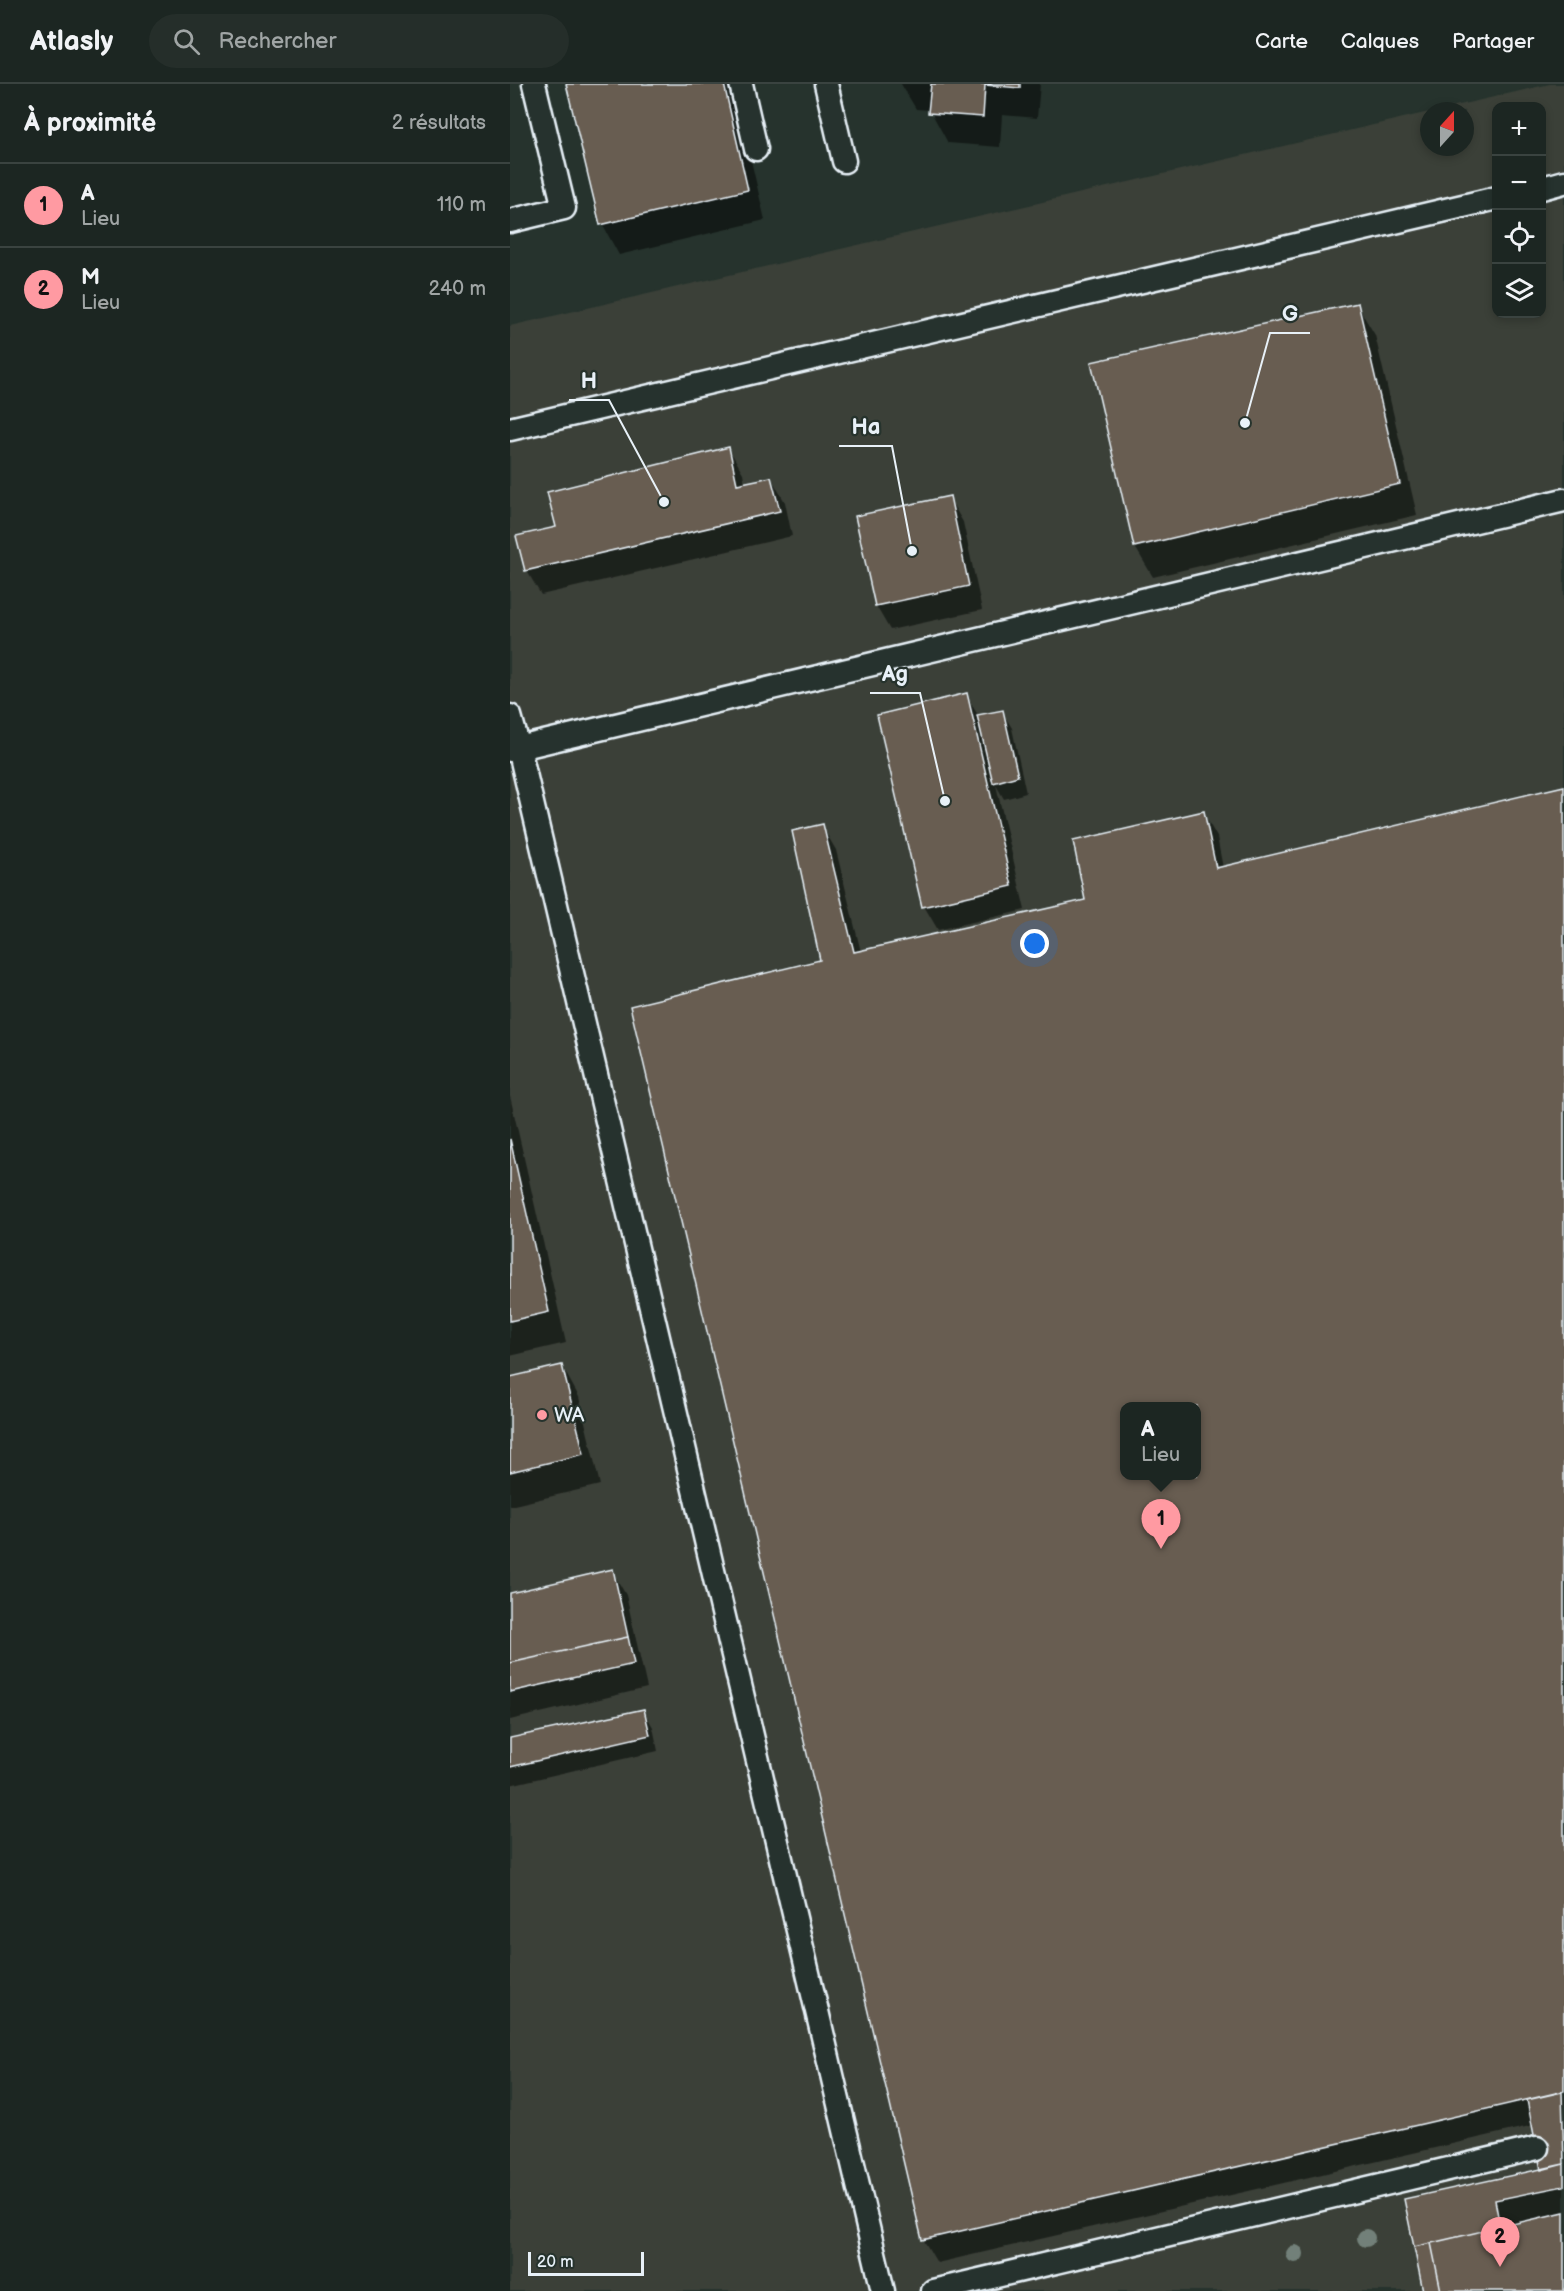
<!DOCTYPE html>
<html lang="fr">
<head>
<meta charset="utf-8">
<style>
  :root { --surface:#1c2622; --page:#252e2a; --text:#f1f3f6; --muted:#a0a5a5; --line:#3a4340; --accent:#ff9aa2 }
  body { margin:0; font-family:"Balsamiq Sans",sans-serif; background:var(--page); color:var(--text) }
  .controls { position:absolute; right:18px; top:18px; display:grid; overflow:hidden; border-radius:12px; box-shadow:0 3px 9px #0003 }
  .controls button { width:54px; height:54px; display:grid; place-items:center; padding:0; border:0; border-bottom:2px solid var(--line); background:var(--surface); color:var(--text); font:30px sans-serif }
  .compass { position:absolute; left:910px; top:18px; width:54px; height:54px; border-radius:50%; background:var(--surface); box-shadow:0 3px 9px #0003; rotate:21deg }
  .scale { position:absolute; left:18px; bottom:15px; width:116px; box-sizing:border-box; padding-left:6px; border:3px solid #e8f1f8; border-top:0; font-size:16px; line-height:21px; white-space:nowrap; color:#e8f1f8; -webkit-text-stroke:4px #26332d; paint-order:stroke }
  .you { position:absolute; left:525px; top:860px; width:21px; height:21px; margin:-15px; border:4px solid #fff; border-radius:50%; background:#1a73e8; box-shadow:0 0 0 9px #1a73e833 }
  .badge { display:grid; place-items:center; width:39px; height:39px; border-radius:50%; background:var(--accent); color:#111; font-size:20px; font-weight:700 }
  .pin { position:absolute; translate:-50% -50px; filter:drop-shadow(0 2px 3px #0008) }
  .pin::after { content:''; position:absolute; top:32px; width:21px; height:18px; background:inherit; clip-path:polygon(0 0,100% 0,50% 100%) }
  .popup { position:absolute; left:610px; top:1318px; width:81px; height:78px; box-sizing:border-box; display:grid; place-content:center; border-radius:12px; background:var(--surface); filter:drop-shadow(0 2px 4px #0005); font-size:20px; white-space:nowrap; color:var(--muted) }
  .popup b { font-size:22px; color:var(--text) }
  .popup::after { content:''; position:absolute; left:50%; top:100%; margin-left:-12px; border:12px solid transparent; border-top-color:var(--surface) }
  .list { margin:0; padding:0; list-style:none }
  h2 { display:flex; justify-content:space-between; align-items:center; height:78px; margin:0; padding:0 24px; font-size:26px }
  h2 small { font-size:20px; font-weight:400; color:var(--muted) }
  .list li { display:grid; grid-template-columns:39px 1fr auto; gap:18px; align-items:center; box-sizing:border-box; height:84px; padding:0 24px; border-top:2px solid var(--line) }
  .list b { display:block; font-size:22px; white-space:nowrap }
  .list p { margin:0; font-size:20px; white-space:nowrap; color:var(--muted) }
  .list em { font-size:20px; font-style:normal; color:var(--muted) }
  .icon { flex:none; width:33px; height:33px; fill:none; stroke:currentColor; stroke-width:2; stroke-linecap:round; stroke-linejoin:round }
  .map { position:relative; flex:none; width:1054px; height:2207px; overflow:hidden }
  header { display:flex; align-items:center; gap:36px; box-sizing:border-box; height:84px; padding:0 30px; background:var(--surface); border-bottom:2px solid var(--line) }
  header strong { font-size:28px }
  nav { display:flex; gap:33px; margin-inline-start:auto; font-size:21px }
  .search { width:420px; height:54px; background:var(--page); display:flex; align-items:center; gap:15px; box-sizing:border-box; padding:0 21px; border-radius:33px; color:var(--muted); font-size:22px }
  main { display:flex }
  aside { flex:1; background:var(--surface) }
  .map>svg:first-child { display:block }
</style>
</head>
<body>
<header>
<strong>Atlasly</strong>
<div class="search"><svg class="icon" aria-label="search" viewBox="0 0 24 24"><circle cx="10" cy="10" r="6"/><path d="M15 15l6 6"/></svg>Rechercher</div>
<nav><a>Carte</a><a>Calques</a><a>Partager</a></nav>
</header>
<main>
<aside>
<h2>À proximité<small>2 résultats</small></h2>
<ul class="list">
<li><span class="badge">1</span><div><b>A</b><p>Lieu</p></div><em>110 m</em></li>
<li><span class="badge">2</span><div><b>M</b><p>Lieu</p></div><em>240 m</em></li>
</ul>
</aside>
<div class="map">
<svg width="1054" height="2207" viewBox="0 0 1054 2207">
  <rect width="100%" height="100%" fill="#26332d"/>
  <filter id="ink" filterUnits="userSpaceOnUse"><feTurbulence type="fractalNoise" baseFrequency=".0167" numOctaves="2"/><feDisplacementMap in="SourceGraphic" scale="12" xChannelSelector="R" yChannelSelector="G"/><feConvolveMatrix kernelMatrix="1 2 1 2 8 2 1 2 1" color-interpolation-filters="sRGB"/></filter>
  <g filter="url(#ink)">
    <!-- built -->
    <path fill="#3a4038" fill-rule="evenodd" d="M1040,0H1054V2207H0V242L919,28V63H955V27H923ZM987,22H1032V230H987ZM615,1322H687V1392H615Z"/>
    <!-- shadow -->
    <path fill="#0007" fill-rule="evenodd" d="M58,0H223L255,136L109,171L92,140Z
      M391,0H530L527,34L492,31L490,63L438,59L420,26L406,25Z
      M847,221L865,251L907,431L643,493L625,463L582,279Z
      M219,365L233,389L235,400L261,394L275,418L282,452L31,511L17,487L8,453L47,444Z
      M439,414L453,438L472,526L380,546L366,522L347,433Z
      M456,611L469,633L492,628L502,644L516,709L494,715L486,701L515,826L428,846L414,822Z
      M1054,704V2207H915L895,2116L1033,2085L1024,2041L427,2179L413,2155L312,877V742L326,766L351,868L576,817L693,729L707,753L713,784ZM615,1322H687V1392H615Z
      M0,1012L56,1259L0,1272Z
      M52,1282L69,1313L90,1401L0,1422V1294Z
      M102,1487L116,1511L137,1604L0,1636V1510Z
      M133,1626L143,1643L148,1667L0,1701V1655Z"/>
    <!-- building -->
    <path fill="#675d51" stroke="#e8f1f8" stroke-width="1.5" fill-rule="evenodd" d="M56,0H214L238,106L90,141Z
      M421,0H510V4L475,1L473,33L418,29Z
      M848,219L890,400L624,463L581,278Z
      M219,363L227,400L261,393L270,427L15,487L6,452L46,443L37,408Z
      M440,412L459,502L365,522L345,432Z
      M457,609L502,802L412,823L367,631Z
      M493,626L508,692L483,699L467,631Z
      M1054,702V2007L412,2156L120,922L310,876L282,747L313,740L344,868L575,816L563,757L694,727L706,784ZM615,1322H687V1392H615Z
      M0,1055L39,1228L0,1237Z
      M52,1281L74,1370L0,1388V1293Z
      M103,1485L118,1553L0,1579V1509Z
      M118,1553L124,1580L0,1608V1579Z
      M134,1625L140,1651L0,1683V1654Z
      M1052,2008L1054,2080L1031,2086L1017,2016Z
      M1054,2080V2102L985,2116L990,2143L904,2163L894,2115Z
      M1054,2128V2207H931L921,2159Z
      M921,2159L931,2207H913L904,2163Z"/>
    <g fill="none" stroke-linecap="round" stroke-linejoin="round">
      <!-- lane casing -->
      <g stroke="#e8f1f8" stroke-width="27">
        <path id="lane" d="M231,0L246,65
          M316,0L334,77
          M1032,104L1054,98
          M0,137L54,124L24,0
          M0,345L987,114
          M0,632L9,664L0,666
          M373,2207L9,664L1054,416
          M423,2207L1027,2064"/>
      </g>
      <!-- lane -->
      <use href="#lane" stroke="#26332d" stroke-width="22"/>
    </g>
    <!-- trees -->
    <g fill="#728079">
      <circle cx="856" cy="2154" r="9"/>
      <circle cx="785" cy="2170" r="9"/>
    </g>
  </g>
  <!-- markers -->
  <circle fill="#ff9aa2" stroke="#26332d" stroke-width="2" cx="32" cy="1331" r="6"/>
  <g text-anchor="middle" stroke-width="4.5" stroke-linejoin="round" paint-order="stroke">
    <!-- poi labels -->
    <g font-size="21" fill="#e8f1f8" stroke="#26332d" text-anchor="start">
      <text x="44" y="1338">WA</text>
    </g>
  </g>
  <!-- callouts -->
  <path fill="none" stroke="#e8f1f8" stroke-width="2" d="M735 339L760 249H800M154 418L99 316H59M402 467L382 362H329M435 717L410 609H360"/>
  <g fill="#e8f1f8" stroke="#26332d" stroke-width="2">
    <circle cx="735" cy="339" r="6"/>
    <circle cx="154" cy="418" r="6"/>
    <circle cx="402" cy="467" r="6"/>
    <circle cx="435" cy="717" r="6"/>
  </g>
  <g font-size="22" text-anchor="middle" font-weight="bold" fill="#e8f1f8" stroke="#26332d" stroke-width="4.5" stroke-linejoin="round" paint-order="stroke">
    <text x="780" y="237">G</text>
    <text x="79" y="304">H</text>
    <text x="356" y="350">Ha</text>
    <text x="385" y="597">Ag</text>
  </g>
</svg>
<div class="controls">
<button>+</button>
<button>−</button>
<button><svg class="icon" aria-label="locate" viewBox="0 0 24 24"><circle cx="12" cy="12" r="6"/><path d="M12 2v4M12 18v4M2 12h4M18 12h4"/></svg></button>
<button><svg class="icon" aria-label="layers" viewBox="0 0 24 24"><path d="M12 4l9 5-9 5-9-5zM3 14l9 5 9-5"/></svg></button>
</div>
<svg class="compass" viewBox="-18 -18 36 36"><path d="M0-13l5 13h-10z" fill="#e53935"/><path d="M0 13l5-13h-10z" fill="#a0a5a5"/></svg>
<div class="scale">20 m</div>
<div class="you"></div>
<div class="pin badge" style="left:651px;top:1465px">1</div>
<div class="popup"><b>A</b>Lieu</div>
<div class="pin badge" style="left:990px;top:2183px">2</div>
</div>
</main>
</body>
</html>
